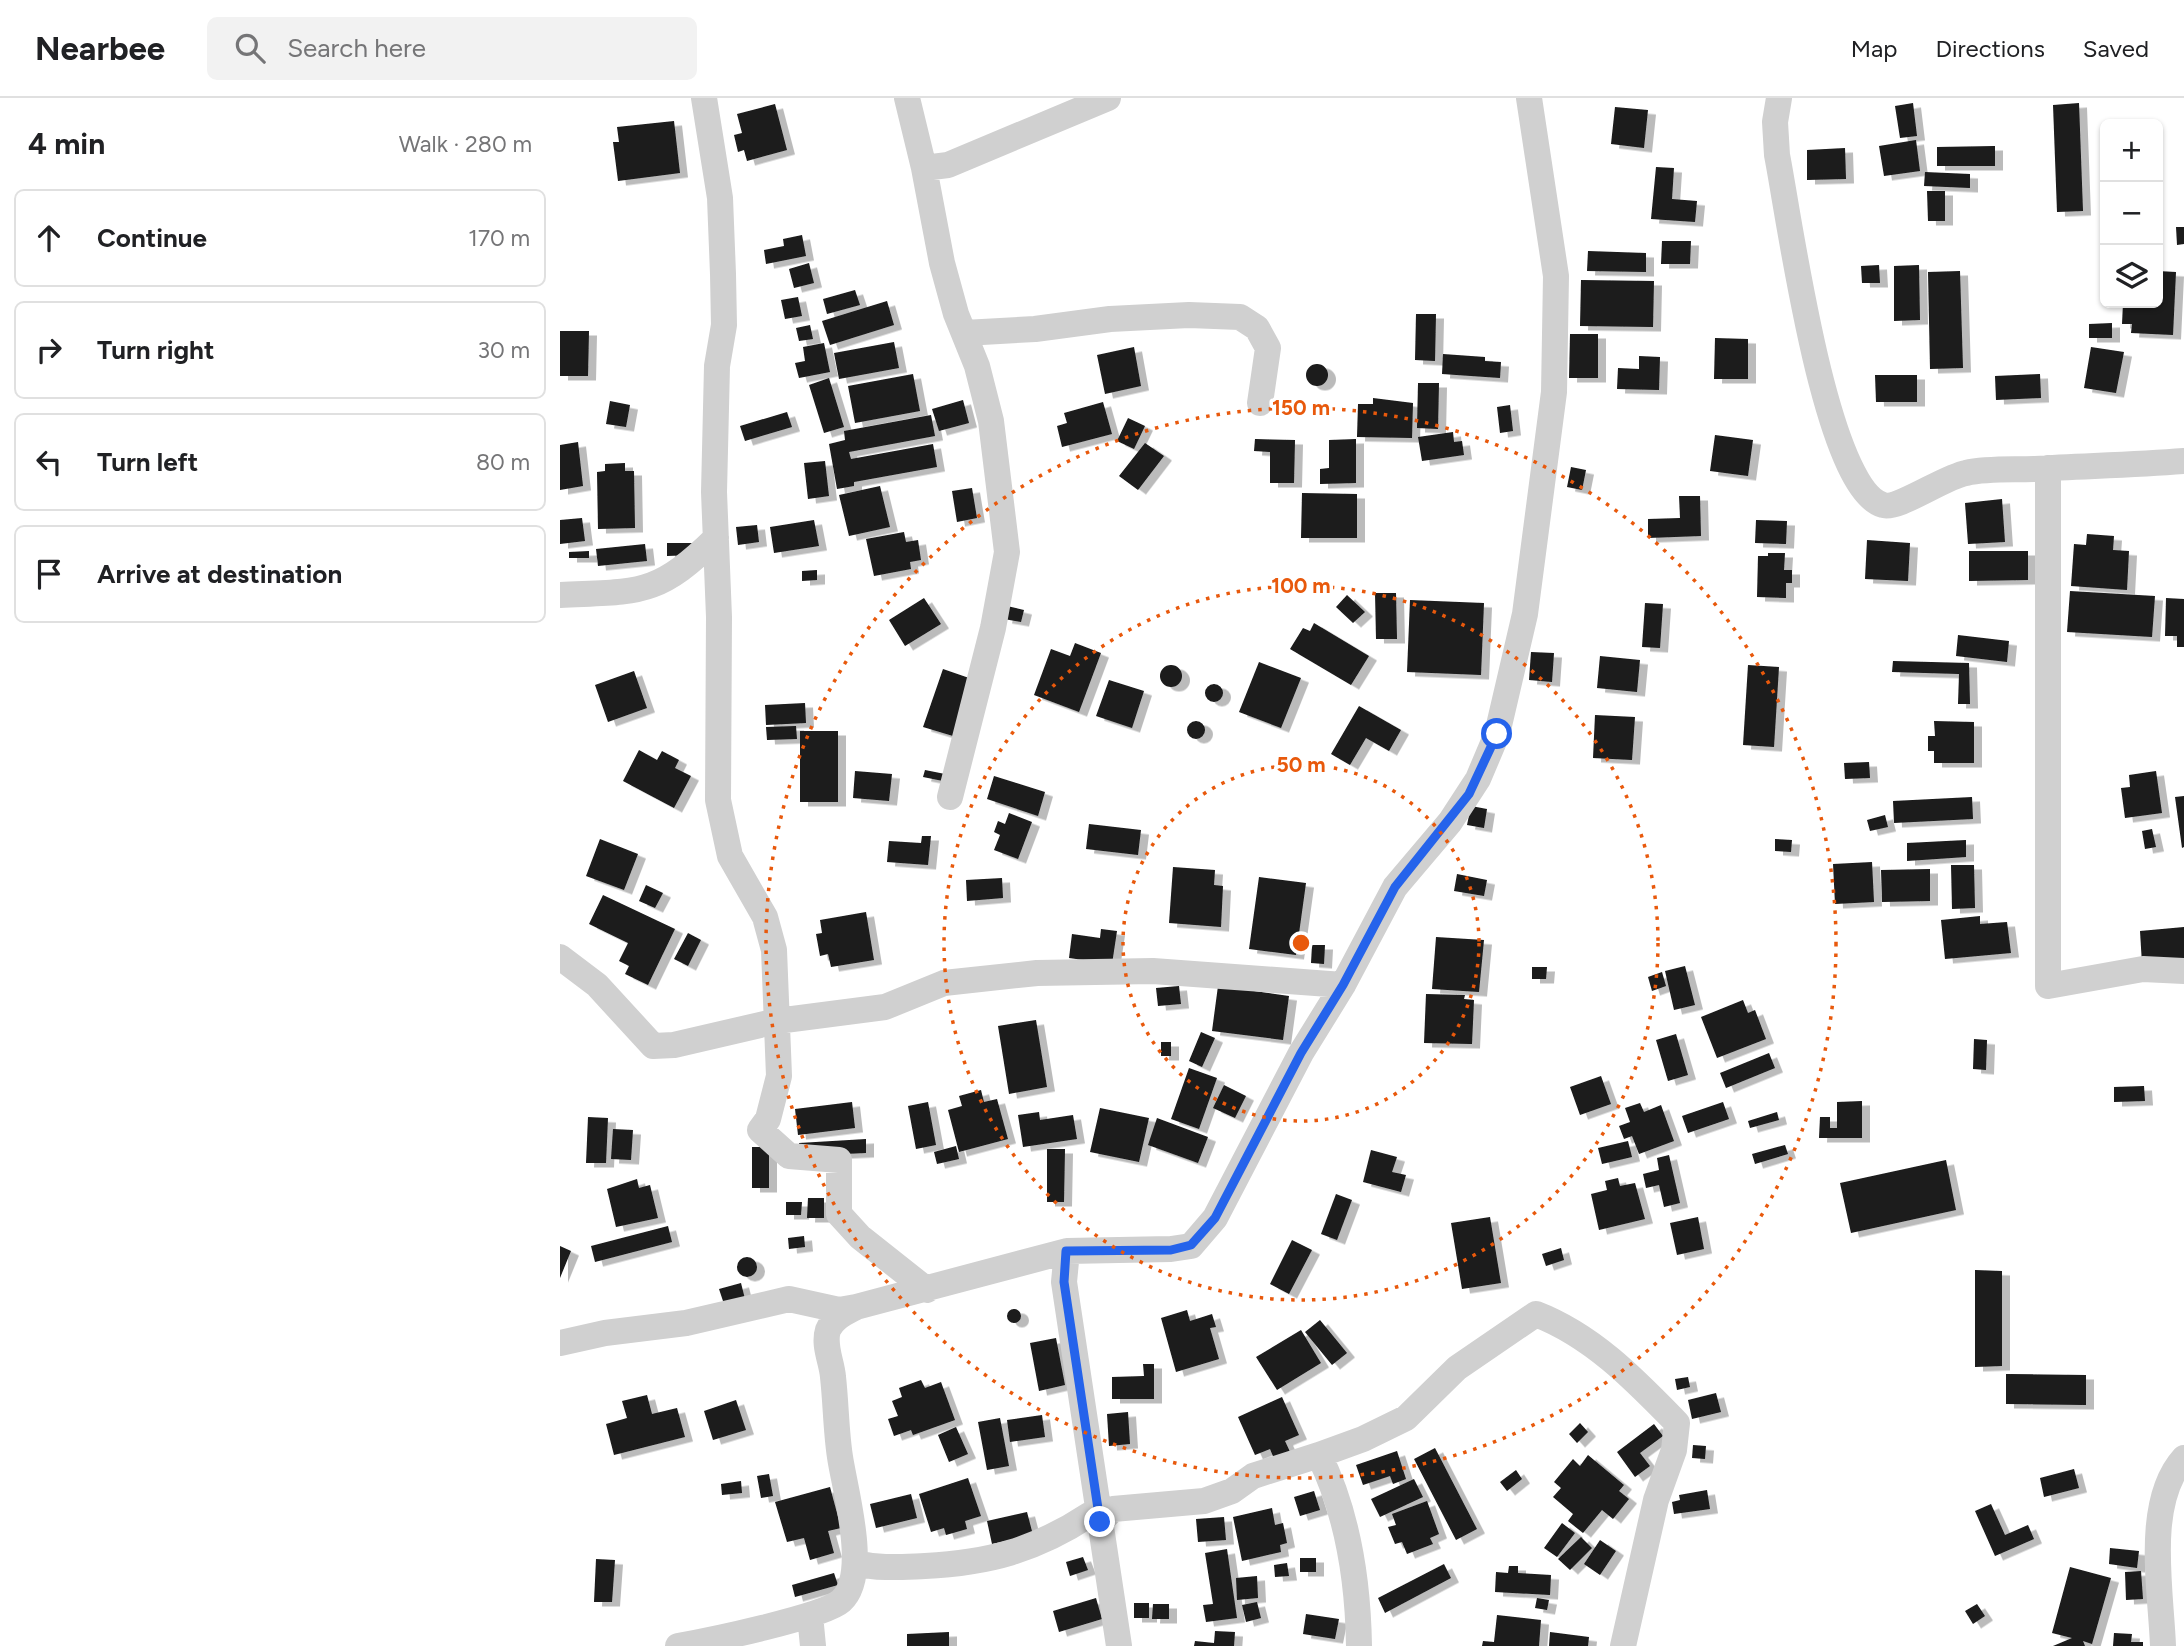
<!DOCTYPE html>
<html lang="en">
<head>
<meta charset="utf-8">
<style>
  :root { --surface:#fff; --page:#f2f2f2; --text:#202124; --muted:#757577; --line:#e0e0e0 }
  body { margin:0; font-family:Figtree,sans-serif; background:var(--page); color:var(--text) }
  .controls { position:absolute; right:21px; top:21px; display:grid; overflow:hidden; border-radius:10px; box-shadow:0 2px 5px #0004 }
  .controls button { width:63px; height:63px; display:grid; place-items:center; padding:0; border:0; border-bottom:2px solid var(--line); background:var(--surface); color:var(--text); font:35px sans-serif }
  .stop { position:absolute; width:21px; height:21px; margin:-16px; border:5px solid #2563eb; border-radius:50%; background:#fff }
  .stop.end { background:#2563eb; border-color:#fff; box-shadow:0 2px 7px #0008 }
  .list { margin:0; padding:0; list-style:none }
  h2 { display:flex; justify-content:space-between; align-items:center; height:91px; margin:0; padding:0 28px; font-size:30px }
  h2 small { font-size:23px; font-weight:400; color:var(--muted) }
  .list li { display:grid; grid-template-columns:46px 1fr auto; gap:21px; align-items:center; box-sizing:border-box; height:98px; margin:0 14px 14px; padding:0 14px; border:2px solid var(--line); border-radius:10px }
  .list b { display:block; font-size:26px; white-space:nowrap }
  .list em { font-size:23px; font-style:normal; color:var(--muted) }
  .icon { flex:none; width:38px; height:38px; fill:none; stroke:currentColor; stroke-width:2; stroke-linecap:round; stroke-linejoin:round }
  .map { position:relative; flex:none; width:1624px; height:1548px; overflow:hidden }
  header { display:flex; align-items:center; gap:42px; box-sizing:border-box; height:98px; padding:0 35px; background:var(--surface); border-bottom:2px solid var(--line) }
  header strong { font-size:33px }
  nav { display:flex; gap:38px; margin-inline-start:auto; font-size:24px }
  .search { width:490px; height:63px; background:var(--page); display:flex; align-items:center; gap:18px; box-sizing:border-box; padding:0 24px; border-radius:10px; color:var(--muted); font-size:26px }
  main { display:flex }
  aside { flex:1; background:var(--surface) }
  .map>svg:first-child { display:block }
</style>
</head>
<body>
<header>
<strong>Nearbee</strong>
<div class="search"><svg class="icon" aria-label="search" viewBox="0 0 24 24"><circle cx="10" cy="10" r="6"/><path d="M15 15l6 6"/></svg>Search here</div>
<nav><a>Map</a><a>Directions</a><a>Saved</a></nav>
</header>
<main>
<aside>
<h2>4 min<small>Walk · 280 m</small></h2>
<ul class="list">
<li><svg class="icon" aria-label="ahead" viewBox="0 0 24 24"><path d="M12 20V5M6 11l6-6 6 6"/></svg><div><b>Continue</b></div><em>170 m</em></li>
<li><svg class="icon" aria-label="right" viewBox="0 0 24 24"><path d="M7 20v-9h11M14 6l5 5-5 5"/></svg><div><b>Turn right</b></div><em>30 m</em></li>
<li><svg class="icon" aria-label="left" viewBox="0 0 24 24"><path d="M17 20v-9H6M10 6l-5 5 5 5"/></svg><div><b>Turn left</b></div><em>80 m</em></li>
<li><svg class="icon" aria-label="arrive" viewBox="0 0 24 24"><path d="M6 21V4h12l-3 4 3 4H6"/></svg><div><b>Arrive at destination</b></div></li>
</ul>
</aside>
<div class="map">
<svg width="1624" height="1548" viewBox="0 0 1624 1548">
  <defs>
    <filter id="shadow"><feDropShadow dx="8" dy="4.5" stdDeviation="0" flood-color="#0004"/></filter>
  </defs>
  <rect width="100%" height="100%" fill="#fff"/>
  <!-- building -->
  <path fill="#1a1a1a" filter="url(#shadow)" d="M1353,5L1357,38L1340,40L1335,8Z
    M1519,5L1523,113L1497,114L1493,7Z
    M215,6L227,52L187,63L184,52L178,54L174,37L182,35L177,16Z
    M1055,9L1088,12L1084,50L1051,46Z
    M114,23L120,75L58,83L53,44H59L57,29Z
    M1356,42L1360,73L1324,78L1319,48Z
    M1435,48V68H1377V49Z
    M1285,50L1286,81L1247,82V52Z
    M1096,69L1114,70L1112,101L1137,103L1135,124L1091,121Z
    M1365,74L1410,76V90L1364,88Z
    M1367,93H1385V123H1368Z
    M1616,129H1624V146L1617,147Z
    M242,137L246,158L206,166L204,152L224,148L223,141Z
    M1102,143H1131L1130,166H1101Z
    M1028,153L1086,155V174L1027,173Z
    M249,165L254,185L234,190L229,171Z
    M1319,167L1320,185H1302L1301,168Z
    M1359,167L1360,222L1334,223V168Z
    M1400,173L1403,270L1370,271L1368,174Z
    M1598,173L1616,174L1613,237L1571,235L1572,226H1562L1563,205H1598Z
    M1021,182L1094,183L1093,229L1020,228Z
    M295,192L300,207L267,216L263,201Z
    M238,199L242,218L225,221L221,202Z
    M327,203L334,227L270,247L262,223Z
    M856,216H876L875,263L855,262Z
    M1552,225V240H1529V226Z
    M250,227L253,241L239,243L236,230Z
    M0,233H29L28,278H0Z
    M1010,236H1038V280H1009Z
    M1155,240L1188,241V281H1154Z
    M334,244L339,270L279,281L274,255Z
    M264,245L270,274L239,280L235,265L245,263L243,249Z
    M574,249L581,288L545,296L537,257Z
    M1531,249L1564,254L1556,295L1524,290Z
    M883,256L925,259V263L941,264L940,280L882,276Z
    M1079,258L1100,259L1099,292L1057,291L1058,270L1079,271Z
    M746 277a11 11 0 1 1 22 0a11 11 0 1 1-22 0Z
    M353,276L360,313L295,325L288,288Z
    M1480,276L1481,300L1436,302L1435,278Z
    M1315,277H1357V304H1316Z
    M269,280L284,329L264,335L249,287Z
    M858,285H879L878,331L857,330Z
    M813,300L853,305L852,340L797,339L798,306H813Z
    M403,302L409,325L379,333L372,311Z
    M50,303L70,307L66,329L46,326Z
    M543,304L552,336L502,349L497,328L507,325L504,315Z
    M950,307L953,333L940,335L937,309Z
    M227,314L232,329L185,343L180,328Z
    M371,317L375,338L289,354L291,361L373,346L377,369L294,384V388L277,391L269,346L285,342L284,333Z
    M568,320L585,328L574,351L557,343Z
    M893,334L894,344L902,343L904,357L862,363L858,339Z
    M1155,337L1193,342L1188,378L1150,373Z
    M695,341L735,342L734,385H710V354L694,353Z
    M796,341V385L760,386V371L769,370V342Z
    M18,344L23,388L0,392V347Z
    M585,345L604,358L578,392L559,378Z
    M265,363L269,398L248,401L244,365Z
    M65,365V373H74L75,430L38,431L37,374L45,373V366Z
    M1011,369L1026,372L1022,392L1007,389Z
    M320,388L330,429L289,438L279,397Z
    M412,390L417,420L397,424L392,393Z
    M742,395L797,396V440H741Z
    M1119,398H1140L1141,438L1088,440V421L1120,420Z
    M1442,401L1445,444L1408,446L1405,405Z
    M22,420L25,443L0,446V422Z
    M254,422L259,448L214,455L210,429Z
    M1196,422L1227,423L1226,446L1195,445Z
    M197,427L199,444L178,447L176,429Z
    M344,434L346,444L358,442L361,462L350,464L351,471L314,478L306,441Z
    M1527,436L1554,438L1553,452L1569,453L1567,492L1511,488L1514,446L1526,447Z
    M1307,442L1350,445L1348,483L1305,481Z
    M107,445H133V457L107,458Z
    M85,446L87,463L38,468L36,451Z
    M29,453V460H9V454Z
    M1409,453H1468V482L1409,483Z
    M1208,455H1225L1224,472H1232V485H1226V500L1197,499L1198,458H1208Z
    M257,472V482L242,483V473Z
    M1510,493L1595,498L1592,539L1507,534Z
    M815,495H836L837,541H816Z
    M787,497L805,514L793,525L776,509Z
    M364,500L381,526L345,548L329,522Z
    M1606,500L1624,501V549H1617V538H1605Z
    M850,502L924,505L921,577L847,574Z
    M1085,505L1103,506L1100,550L1082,549Z
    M447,508L464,512L461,524L444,521Z
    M754,525L809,558L791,587L730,551L743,530L750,533Z
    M1398,537L1449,543L1447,564L1396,558Z
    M515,545L541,555L519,614L474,597L491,551L510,558Z
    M971,554L994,555L992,584L969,582Z
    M1040,558L1080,562L1077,594L1037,590Z
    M1333,563L1409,565L1410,606H1398L1399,576L1332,574Z
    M699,564L741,580L721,630L679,614Z
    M1188,567L1219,569L1214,649L1183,647Z
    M600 578a11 11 0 1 1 22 0a11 11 0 1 1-22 0Z
    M383,571L412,581L393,638L363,629Z
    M74,573L87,610L48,624L35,587Z
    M549,582L584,593L572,630L536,618Z
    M645 595a9 9 0 1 1 18 0a9 9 0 1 1-18 0Z
    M245,605L246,625L206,627L205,607Z
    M799,608L841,632L829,653L806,640L790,667L771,656Z
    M1035,617L1075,619L1072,662L1033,660Z
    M1374,623L1414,624V665H1374V653H1368V638H1375Z
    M627 632a9 9 0 1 1 18 0a9 9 0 1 1-18 0Z
    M236,628L237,641L207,642L206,629Z
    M240,633H278V704H240Z
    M79,652L97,662L102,653L119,662L115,670L131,678L114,710L63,683Z
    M1309,664L1310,680L1285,681L1284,665Z
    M365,672L385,676L383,683L363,679Z
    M295,673L332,676L329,703L293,700Z
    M1596,673L1602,715L1565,720L1561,690L1570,689L1569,677Z
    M434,678L485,694L478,718L427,701Z
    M1624,698V749L1622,750L1615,699Z
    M1412,699L1413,721L1334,725L1333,703Z
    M911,708L927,711L924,730L907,727Z
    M449,715L472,724L458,761L434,752L440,737L434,734L438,723L445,726Z
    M1325,717L1328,729L1310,733L1307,722Z
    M529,726L581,732L578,757L526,751Z
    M1592,731L1596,749L1585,751L1582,733Z
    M362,738H371L368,767L327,764L329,743L361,745Z
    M40,741L78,756L64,792L26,778Z
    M1215,741L1232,742L1231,754L1215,753Z
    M1406,742V759L1347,763V745Z
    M1312,764L1314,804L1275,806L1273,766Z
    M1391,767H1414L1415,810L1392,811Z
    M613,769L655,772L654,787L663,788L661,829L609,825Z
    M1370,771V803L1322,804L1321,772Z
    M897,776L927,782L924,798L894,793Z
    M699,779L746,785L736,857L689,851Z
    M442,780L443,800L407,803L406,782Z
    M86,787L103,795L95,810L79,803Z
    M43,797L115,831L88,887L65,876L69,868L59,863L68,845L29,826Z
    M306,814L314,862L271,869L268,856L260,858L256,836L262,835L260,822Z
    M1420,818V826L1447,824L1451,855L1385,861L1381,822Z
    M1624,829V862L1582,866L1580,833Z
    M541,831L557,833L552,866L509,860L512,836L540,840Z
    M128,835L141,842L128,868L114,861Z
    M876,839L924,842L919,894L872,891Z
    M752,847H765L764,866L751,865Z
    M1125,868L1135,907L1114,912L1105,873Z
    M972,869H987L986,881H972Z
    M1102,874L1106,888L1092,893L1088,879Z
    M619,888L621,906L598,908L596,890Z
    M658,888L729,898L723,942L652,933Z
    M866,896L905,897L904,901L914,902L912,946L864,945Z
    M1183,902L1188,915L1195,912L1206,941L1157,960L1141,919Z
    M476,922L487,989L449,996L438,928Z
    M641,934L655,940L642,969L629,963Z
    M1116,936L1128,977L1108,983L1096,942Z
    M1414,941L1427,942L1426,972L1413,971Z
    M601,944H611V958H601Z
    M1209,955L1215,970L1166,990L1160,975Z
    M629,970L657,980L639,1031L611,1021Z
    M1041,978L1051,1006L1020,1017L1010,989Z
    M664,987L686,998L675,1020L653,1010Z
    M1584,988L1585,1003L1554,1004V989Z
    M421,992L424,1004L437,1001L448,1041L399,1054L388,1012L402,1008L399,998Z
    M1302,1003V1040H1259L1260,1019H1270V1030H1277V1004Z
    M292,1004L295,1030L238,1037L235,1011Z
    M368,1004L376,1047L356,1051L348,1008Z
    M1163,1004L1169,1021L1128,1035L1122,1018Z
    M1080,1005L1084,1014L1101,1007L1114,1043L1079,1056L1072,1038L1064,1041L1059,1028L1070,1024L1065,1010Z
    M540,1010L589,1020L579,1064L530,1054Z
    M479,1014L480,1022L513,1017L517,1041L463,1049L458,1017Z
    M1217,1014L1219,1022L1190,1030L1188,1023Z
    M28,1019L48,1020L46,1065H26Z
    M597,1020L648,1039L638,1065L588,1047Z
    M53,1031L73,1032L71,1062L51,1061Z
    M306,1041V1055L240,1058L239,1045Z
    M1068,1043L1072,1059L1042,1066L1038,1050Z
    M1225,1047L1228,1056L1195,1066L1192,1056Z
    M396,1048L399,1061L377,1066L374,1054Z
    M192,1049H209V1090H192Z
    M487,1051H505L504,1104H487Z
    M811,1052L837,1059L832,1074L846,1077L841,1094L803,1084Z
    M1109,1057L1120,1105L1104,1109L1099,1087L1086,1090L1083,1076L1099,1072L1097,1060Z
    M1386,1062L1396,1112L1291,1135L1280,1085Z
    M1058,1080L1060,1088L1075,1085L1085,1121L1039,1132L1031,1096L1047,1092L1045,1083Z
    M77,1081L79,1090L90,1087L98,1120L56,1129L47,1091Z
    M776,1096L792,1102L777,1142L761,1136Z
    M248,1100H264V1120H247Z
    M226,1104H242L241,1117H226Z
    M930,1119L941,1185L902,1191L891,1125Z
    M1138,1119L1144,1151L1117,1157L1110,1125Z
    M108,1128L112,1144L35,1164L31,1148Z
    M244,1138L245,1149L229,1151L228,1140Z
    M732,1142L752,1152L729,1196L710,1186Z
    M0,1148L11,1153L0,1180Z
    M1001,1150L1004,1162L986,1168L982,1156Z
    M177 1169a10 10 0 1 1 20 0a10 10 0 1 1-20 0Z
    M1415,1172L1442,1173V1268L1415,1269Z
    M181,1185L185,1201L164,1206L159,1191Z
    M447 1218a7 7 0 1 1 14 0a7 7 0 1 1-14 0Z
    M627,1212L630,1223L652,1216L656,1229L650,1230L659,1261L616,1274L601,1220Z
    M760,1222L787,1255L772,1267L745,1234Z
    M741,1232L761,1265L717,1292L696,1259Z
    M496,1240L505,1287L479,1293L470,1245Z
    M583,1266H594V1301H552V1279L584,1278Z
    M1446,1276L1526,1277V1307L1446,1306Z
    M1128,1279L1130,1289L1117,1292L1115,1281Z
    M361,1282L365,1290L381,1284L395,1322L353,1337L351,1332L334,1338L328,1321L338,1318L332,1303L342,1299L339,1290Z
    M1156,1295L1161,1314L1132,1321L1128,1302Z
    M87,1297L92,1316L117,1310L125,1339L54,1357L46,1326L67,1320L62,1303Z
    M722,1299L739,1337L725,1343L731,1356L715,1363L710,1351L695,1357L678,1319Z
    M176,1302L186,1332L153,1342L144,1313Z
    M568,1314L570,1346L549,1348L547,1316Z
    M482,1317L485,1339L450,1344L447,1322Z
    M440,1320L449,1368L427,1372L418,1324Z
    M1020,1325L1028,1334L1017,1345L1009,1336Z
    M1094,1326L1103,1338L1080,1355L1090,1368L1075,1379L1057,1354Z
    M396,1329L408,1356L389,1364L378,1337Z
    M1133,1347L1146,1348L1145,1361L1132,1360Z
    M875,1350L917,1431L896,1442L854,1361Z
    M837,1353L846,1381L833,1386L830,1378L803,1387L796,1367Z
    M1028,1357L1064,1387L1059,1393L1069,1401L1053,1421L1042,1412L1023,1435L1008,1423L1013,1416L993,1399L1001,1390L994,1384L1013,1361L1020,1368Z
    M1514,1371L1519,1390L1484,1399L1480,1380Z
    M956,1372L962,1381L947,1393L940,1384Z
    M209,1376L213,1398L201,1400L197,1378Z
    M408,1380L421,1418L405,1423L407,1431L386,1437L384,1430L371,1434L359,1396Z
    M854,1381L863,1399L820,1419L811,1401Z
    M181,1383L182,1395L162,1397L161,1386Z
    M270,1389L281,1430L268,1433L274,1455L250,1462L244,1440L227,1444L215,1404Z
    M1147,1392L1150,1411L1114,1416L1112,1404L1120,1402L1119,1397Z
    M754,1393L760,1412L740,1418L734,1399Z
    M351,1396L357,1420L316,1430L310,1406Z
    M867,1403L879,1436L870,1440L873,1446L847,1456L842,1444L835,1446L828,1429L836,1427L832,1416Z
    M1431,1406L1445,1437L1468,1427L1474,1441L1435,1458L1415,1413Z
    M712,1410L715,1427L723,1425L727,1445L720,1447L721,1454L682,1463L673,1419Z
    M467,1414L473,1437L432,1446L427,1423Z
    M664,1419L666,1442L638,1444L636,1421Z
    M1002,1425L1015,1435L997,1459L984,1450Z
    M1021,1439L1032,1450L1010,1472L998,1461Z
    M1040,1442L1056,1453L1040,1477L1024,1466Z
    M1550,1450L1579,1453L1577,1470L1549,1466Z
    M667,1451L677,1520L646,1524L643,1507L653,1506L645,1455Z
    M523,1459L528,1472L510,1478L506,1464Z
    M740,1460H756V1474H740Z
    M36,1461L55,1462L52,1504H34Z
    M727,1465L729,1478L715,1479L714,1467Z
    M884,1466L891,1480L825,1515L818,1500Z
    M949,1468H958V1475L991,1477L990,1497L935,1494L936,1474L948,1475Z
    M1510,1469L1551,1480L1532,1546L1523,1543L1525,1548H1493L1512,1540L1492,1535Z
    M1581,1473L1583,1501L1566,1502L1565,1474Z
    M274,1475L278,1487L235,1499L232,1487Z
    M697,1478L698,1500L677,1502L676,1480Z
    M536,1500L542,1521L499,1534L493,1513Z
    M977,1500L989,1502L987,1512L975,1510Z
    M697,1504L701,1520L686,1524L682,1507Z
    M574,1505H589V1520H574Z
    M593,1506H609V1521H592Z
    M1417,1506L1425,1518L1413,1526L1405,1513Z
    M746,1516L779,1521L775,1541L743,1536Z
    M937,1517L981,1522L979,1548H922L923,1543L934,1544Z
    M655,1533L675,1534L674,1548H634L635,1543L654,1545Z
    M389,1534V1548H347V1536Z
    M990,1534L1029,1539L1028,1548H989Z
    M1554,1535L1572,1536L1571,1544H1583V1548H1553Z"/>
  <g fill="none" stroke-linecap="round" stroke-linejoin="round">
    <!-- minor -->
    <path stroke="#d0d0d0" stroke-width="26" d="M144,0L160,100L163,176L164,227L157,268L154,394L159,519L158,702L170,758L205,819L214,852L219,978L208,1021L200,1032L229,1058L279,1062V1116L300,1139L367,1192
      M347,0L364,70L382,165L396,216L417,268L431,323L447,454L433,530L390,699
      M1219,0L1215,24L1217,57C1229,117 1265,391 1323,407C1338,412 1384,379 1406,375C1428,370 1453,372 1475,371C1525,368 1574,367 1624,363
      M364,70L388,67L548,0
      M404,235L475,231L550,221L629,217L680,219L697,230L708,250L700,305
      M1488,370V888L1583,871L1624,873
      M0,497C79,493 96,499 156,440
      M0,859L37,887L93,948L114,947L217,923L325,909L384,885L477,875L593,873L783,887
      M507,1153L504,1184L559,1548
      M0,1245L45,1235L126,1225L229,1201L279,1212L296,1209L507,1153L611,1151L631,1148L655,1120L741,955L783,887L835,789L890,724L918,681L937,636L965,516L994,294L996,178L969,0
      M759,1357L803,1341L846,1320L897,1270L976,1216C1033,1238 1075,1282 1117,1325L1114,1352L1096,1402L1063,1548
      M295,1465C320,1471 340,1469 365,1468C428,1465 476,1452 529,1417L540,1424L553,1411L644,1403L672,1393L693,1378L759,1357C788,1416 798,1482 799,1548
      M250,1517L253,1548
      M118,1548C147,1543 263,1519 281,1503C310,1477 285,1393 280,1359C276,1333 276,1306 273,1279C272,1264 263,1248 268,1232C273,1220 285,1215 296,1209
      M1603,1548C1601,1492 1584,1404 1624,1360"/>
  </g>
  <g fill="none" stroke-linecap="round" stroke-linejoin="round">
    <!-- route -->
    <path stroke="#2563eb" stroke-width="9" d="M540,1424L504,1184L506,1153L611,1152L631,1147L655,1120L741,955L783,887L835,789L909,696L937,636"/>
  </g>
  <!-- distance rings -->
  <g fill="none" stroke="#e8590c" stroke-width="3.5" stroke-dasharray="3.5 7">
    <circle cx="741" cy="845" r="178"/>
    <circle cx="741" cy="845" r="357"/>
    <circle cx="741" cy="845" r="535"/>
  </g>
  <circle cx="741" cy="845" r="10" fill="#e8590c" stroke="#fff" stroke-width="3.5"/>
  <g font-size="21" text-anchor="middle" font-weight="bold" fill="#e8590c" stroke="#fff" stroke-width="7" stroke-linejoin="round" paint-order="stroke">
    <text x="741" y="317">150 m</text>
    <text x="741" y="495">100 m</text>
    <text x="741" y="674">50 m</text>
  </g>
</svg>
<div class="controls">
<button>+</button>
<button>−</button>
<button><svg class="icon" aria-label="layers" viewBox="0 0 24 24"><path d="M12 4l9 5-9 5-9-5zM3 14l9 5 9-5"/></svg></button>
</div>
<div class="stop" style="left:937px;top:636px"></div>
<div class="stop end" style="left:540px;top:1424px"></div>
</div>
</main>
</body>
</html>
